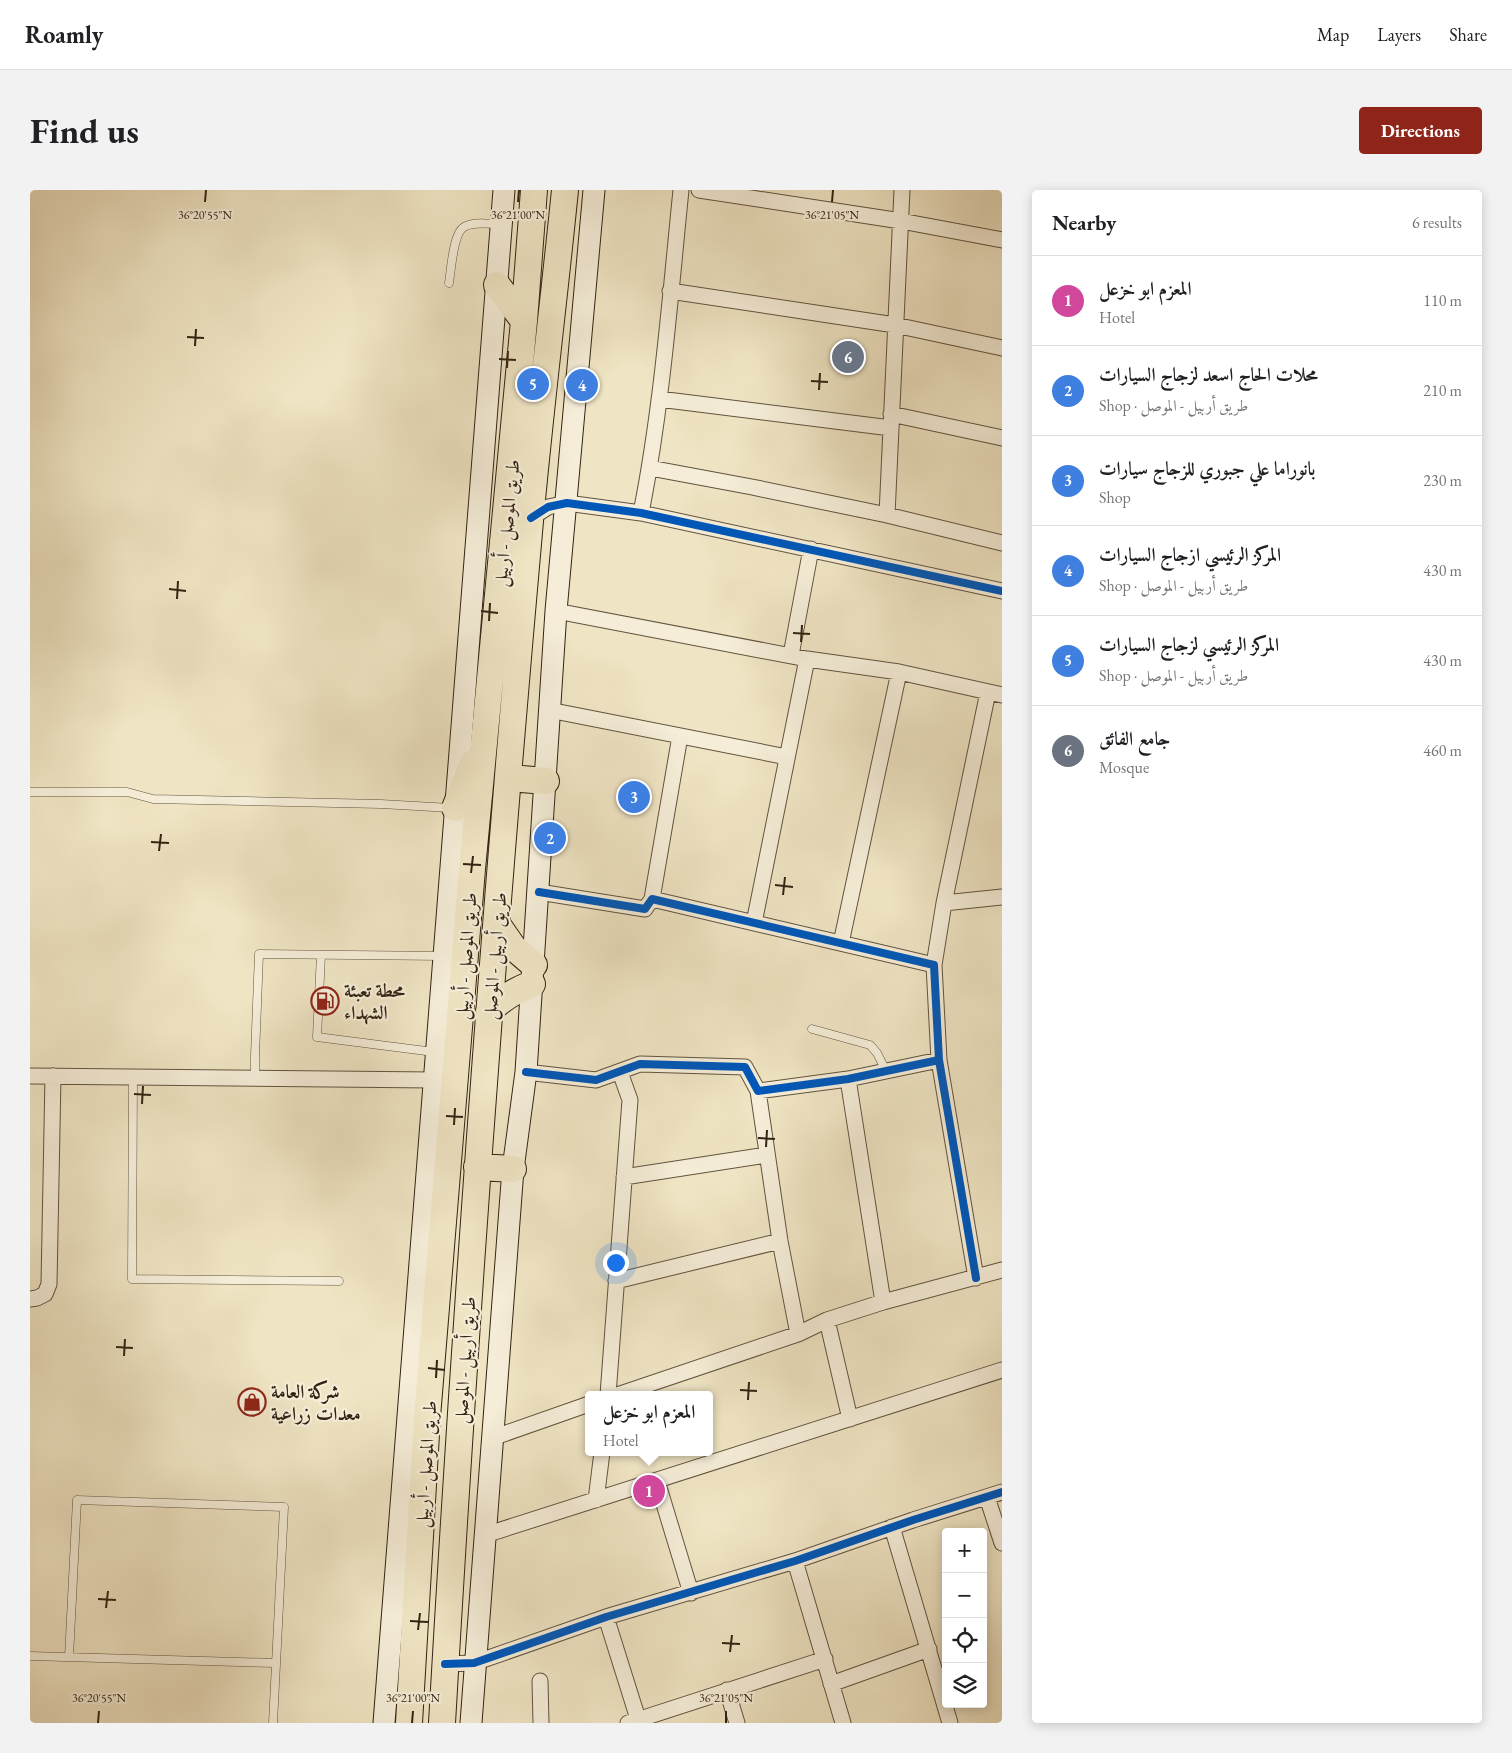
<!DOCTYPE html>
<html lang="en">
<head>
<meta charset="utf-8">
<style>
  :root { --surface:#fff; --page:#f2f2f2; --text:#202124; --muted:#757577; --line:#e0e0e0; --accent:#8f2418 }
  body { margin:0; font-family:"EB Garamond",Amiri,serif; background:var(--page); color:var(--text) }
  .controls { position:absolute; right:15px; bottom:15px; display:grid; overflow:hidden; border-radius:5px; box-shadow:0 2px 12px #0003 }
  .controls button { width:45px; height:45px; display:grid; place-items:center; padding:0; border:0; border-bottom:1px solid var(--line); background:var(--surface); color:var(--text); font:25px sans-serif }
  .you { position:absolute; left:585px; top:1072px; width:18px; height:18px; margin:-12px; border:4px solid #fff; border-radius:50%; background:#1a73e8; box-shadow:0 0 0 8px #1a73e833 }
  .badge { display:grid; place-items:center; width:32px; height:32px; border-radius:50%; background:var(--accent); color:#fff; font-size:16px; font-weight:700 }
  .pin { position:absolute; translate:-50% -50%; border:2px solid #fff; box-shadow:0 1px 5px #0006 }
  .popup { position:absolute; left:555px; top:1201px; width:128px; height:65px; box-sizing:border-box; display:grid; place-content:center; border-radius:5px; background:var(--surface); filter:drop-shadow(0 1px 4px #0005); font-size:16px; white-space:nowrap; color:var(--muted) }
  .popup b { font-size:19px; color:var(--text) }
  .popup::after { content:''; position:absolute; left:50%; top:100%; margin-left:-10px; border:10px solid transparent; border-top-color:var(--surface) }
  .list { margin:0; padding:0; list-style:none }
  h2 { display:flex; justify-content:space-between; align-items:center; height:65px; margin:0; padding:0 20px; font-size:21px }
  h2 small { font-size:16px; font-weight:400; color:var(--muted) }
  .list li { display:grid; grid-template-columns:32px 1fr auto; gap:15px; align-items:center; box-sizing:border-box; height:90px; padding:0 20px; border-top:1px solid var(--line) }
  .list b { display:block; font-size:19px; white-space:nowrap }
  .list p { margin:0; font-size:16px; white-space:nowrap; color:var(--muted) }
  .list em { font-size:16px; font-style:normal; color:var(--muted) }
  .icon { flex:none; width:28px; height:28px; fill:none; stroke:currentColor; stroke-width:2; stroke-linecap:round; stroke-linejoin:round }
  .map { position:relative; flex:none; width:972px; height:1533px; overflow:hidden; border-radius:5px }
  header { display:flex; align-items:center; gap:30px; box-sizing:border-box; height:70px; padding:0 25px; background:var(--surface); border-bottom:1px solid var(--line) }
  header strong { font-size:24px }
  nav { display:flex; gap:28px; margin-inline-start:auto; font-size:18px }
  .intro { display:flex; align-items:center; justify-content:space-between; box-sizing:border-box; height:120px; padding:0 30px }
  h1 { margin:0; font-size:35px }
  .button { padding:12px 22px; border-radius:5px; background:var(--accent); color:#fff; font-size:18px; font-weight:700 }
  main { display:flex; gap:30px; padding:0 30px }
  aside { flex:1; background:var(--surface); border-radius:5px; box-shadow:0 2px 12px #0003 }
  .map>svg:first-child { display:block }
</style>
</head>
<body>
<header>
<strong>Roamly</strong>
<nav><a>Map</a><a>Layers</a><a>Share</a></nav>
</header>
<div class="intro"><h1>Find us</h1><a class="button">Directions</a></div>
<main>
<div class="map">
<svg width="972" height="1533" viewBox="0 0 972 1533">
  <rect width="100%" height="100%" fill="#efe4c3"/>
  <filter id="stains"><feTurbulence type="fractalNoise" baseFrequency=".004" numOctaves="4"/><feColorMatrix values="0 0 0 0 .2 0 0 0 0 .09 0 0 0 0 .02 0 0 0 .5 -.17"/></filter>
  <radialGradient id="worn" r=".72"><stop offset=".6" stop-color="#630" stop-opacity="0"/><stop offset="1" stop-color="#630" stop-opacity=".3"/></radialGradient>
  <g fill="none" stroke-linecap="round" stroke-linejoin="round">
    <!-- service casing -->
    <g stroke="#61533e" stroke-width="9">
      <path id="service" d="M419,93C421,81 423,43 434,37C443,31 459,34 469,34
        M0,602H97L123,609L351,614L421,618
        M291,765L287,847L404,862
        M782,839L840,855L847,863L856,881
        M103,887L102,1089L309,1091
        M225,888V866L229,764L413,766
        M0,1466L246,1473
        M39,1467L47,1310L254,1317L243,1533"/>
    </g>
    <!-- minor casing -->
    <g stroke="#61533e" stroke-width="17">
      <path id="minor" d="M669,0L871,31L972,50
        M640,101L865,135L972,158
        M629,209L861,238
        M861,224L972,248
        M620,278L722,297L857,325L972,353
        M611,323C632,217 640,108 651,0
        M857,325L872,0
        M501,328L518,317L537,313L611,323L972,401
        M526,421L777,469L869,482L972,505
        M761,465L781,359
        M519,520L757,567
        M509,702L615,719L622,709L904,775L909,870L946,1088
        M622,709L650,546
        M914,713L972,707
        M724,733L777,469
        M811,753L869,482
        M904,775L914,713L958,502
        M496,882L566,890L610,874L715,877L728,901L818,889L909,870
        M0,886L403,890
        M818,889L853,1112
        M728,901L750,1051L768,1144
        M594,987L737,965
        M586,1091L750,1051
        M0,1109L7,1108L15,1104L19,1094L23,886
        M797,1130L820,1229
        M578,1205L600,910L590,882
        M587,1205L768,1144L797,1130L853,1112L972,1080
        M462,1248L559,1214
        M627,1291L661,1403
        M957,1307L972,1353
        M566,1310L572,1262
        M862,1337L920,1533
        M455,1345L972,1180
        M765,1371L813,1533
        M576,1427L608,1529
        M415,1474L444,1473L576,1427L765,1371L883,1330L972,1302
        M510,1491L511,1533
        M801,1494L899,1459
        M697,1500L707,1533
        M598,1533L795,1469"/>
    </g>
    <!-- secondary casing -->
    <g stroke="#322312" stroke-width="23">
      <path id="secondary" d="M354,1533L474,0
        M441,1533L483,979L496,882L526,421L564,0"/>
    </g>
    <!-- trunk casing -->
    <g stroke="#322312" stroke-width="28">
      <path id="trunk" d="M467,95L494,131
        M479,588L516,591
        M425,618L443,573
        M467,734L483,757L504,775
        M459,821C472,808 486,800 502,794
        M447,977L483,979
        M379,1533L397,1227L442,679L494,131L504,0
        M412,1533C435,1132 464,731 500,331C510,220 524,110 535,0"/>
    </g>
    <!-- service -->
    <use href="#service" stroke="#f5edd8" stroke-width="8"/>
    <!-- minor -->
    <use href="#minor" stroke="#f5edd8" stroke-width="15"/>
    <!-- secondary -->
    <use href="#secondary" stroke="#f5edd8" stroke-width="21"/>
    <!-- trunk -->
    <use href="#trunk" stroke="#efe4c3" stroke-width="26"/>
    <!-- cycleway casing -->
    <g stroke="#f5edd8" stroke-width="11">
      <path id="cycleway" d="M501,328L518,317L537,313L611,323L972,401
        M509,702L615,719L622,709L904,775L909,870L946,1088
        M496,882L566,890L610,874L715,877L728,901L818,889L909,870
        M415,1474L444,1473L576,1427L765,1371L883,1330L972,1302"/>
    </g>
    <!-- cycleway -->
    <use href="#cycleway" stroke="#0057b8" stroke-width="8"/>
  </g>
  <!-- ticks -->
  <path fill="none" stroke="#322312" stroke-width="2" d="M175,12L176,0M488,12L489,0M802,12L803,0M157,147L174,148M165,156L166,139M469,169L486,170M477,178L478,161M781,191L798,192M789,200L790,183M139,399L156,401M147,409L148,391M451,421L468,423M459,431L460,413M763,443L780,444M771,452L772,435M121,652L139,653M129,661L131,644M433,674L451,675M441,683L443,666M745,695L763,697M753,705L755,687M104,904L121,905M112,914L113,896M416,926L433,927M424,935L425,918M728,948L745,949M736,957L737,940M86,1157L103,1158M94,1166L95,1149M398,1178L415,1180M406,1188L407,1170M710,1200L727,1201M718,1210L719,1192M68,1409L86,1410M76,1418L78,1401M380,1431L398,1432M388,1440L390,1423M692,1453L710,1454M700,1462L702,1445M68,1533L69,1521M382,1533L383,1521M696,1533V1521"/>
  <!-- icons -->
  <defs>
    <g id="fuel-ring" transform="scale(1.4375)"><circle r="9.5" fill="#f5edd8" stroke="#8f2418" stroke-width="1.5"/><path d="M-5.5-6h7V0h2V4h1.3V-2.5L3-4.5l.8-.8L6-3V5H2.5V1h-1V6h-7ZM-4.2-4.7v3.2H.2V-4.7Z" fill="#8f2418"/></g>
    <g id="shop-ring" transform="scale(1.4375)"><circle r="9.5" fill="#f5edd8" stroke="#8f2418" stroke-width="1.5"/><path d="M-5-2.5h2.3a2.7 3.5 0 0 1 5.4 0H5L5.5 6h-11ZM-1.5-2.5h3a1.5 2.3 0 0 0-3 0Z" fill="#8f2418"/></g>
  </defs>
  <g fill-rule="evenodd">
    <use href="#fuel-ring" x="295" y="811"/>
    <use href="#shop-ring" x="222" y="1212"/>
  </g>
  <g text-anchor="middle" stroke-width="4.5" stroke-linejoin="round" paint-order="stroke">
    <!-- street labels -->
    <g font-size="19" fill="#322312" stroke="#f5edd8">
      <text transform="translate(476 333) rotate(-84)" y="7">طريق الموصل - أربيل</text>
      <text transform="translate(435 766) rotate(-86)" y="7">طريق الموصل - أربيل</text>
      <text transform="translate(464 766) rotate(-85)" y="7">طريق أربيل - الموصل</text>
      <text transform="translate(434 1170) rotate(-86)" y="7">طريق أربيل - الموصل</text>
      <text transform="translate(395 1274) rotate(-86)" y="7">طريق الموصل - أربيل</text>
    </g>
    <!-- poi labels -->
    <g font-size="19" font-weight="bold" fill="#322312" stroke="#f5edd8" text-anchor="start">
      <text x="314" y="807">محطة تعبئة<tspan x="314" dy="22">الشهداء</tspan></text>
      <text x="241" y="1208">شركة العامة<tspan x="241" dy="22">معدات زراعية</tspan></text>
    </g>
  </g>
  <g font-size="12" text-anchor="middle" fill="#322312" stroke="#f5edd8" stroke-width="4.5" stroke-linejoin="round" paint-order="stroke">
    <text x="175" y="29">36°20'55"N</text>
    <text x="488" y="29">36°21'00"N</text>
    <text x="802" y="29">36°21'05"N</text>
    <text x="69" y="1512">36°20'55"N</text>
    <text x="383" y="1512">36°21'00"N</text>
    <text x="696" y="1512">36°21'05"N</text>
  </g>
  <rect width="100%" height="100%" filter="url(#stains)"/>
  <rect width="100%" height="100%" fill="url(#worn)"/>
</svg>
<div class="controls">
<button>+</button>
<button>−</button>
<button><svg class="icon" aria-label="locate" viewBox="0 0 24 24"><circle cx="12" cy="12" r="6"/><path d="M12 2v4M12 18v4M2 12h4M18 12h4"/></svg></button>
<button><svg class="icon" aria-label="layers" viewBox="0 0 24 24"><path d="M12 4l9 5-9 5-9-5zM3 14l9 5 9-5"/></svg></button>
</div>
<div class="you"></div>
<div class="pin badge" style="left:619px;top:1301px;background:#d1479c">1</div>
<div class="popup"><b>المعزم ابو خزعل</b>Hotel</div>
<div class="pin badge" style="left:520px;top:648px;background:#3f7fe0">2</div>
<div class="pin badge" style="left:604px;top:607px;background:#3f7fe0">3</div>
<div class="pin badge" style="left:552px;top:195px;background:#3f7fe0">4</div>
<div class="pin badge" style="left:503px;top:194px;background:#3f7fe0">5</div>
<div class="pin badge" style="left:818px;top:167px;background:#6b7280">6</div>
</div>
<aside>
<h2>Nearby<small>6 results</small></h2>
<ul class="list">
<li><span class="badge" style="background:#d1479c">1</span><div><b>المعزم ابو خزعل</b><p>Hotel</p></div><em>110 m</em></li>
<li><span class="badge" style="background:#3f7fe0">2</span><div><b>محلات الحاج اسعد لزجاج السيارات</b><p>Shop · طريق أربيل - الموصل</p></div><em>210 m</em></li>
<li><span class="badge" style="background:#3f7fe0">3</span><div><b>بانوراما علي جبوري للزجاج سيارات</b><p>Shop</p></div><em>230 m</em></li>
<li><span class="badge" style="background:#3f7fe0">4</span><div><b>المركز الرئيسي ازجاج السيارات</b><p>Shop · طريق أربيل - الموصل</p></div><em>430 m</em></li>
<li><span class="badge" style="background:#3f7fe0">5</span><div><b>المركز الرئيسي لزجاج السيارات</b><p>Shop · طريق أربيل - الموصل</p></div><em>430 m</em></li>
<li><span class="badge" style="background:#6b7280">6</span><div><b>جامع الفائق</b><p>Mosque</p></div><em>460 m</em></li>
</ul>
</aside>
</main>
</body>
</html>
